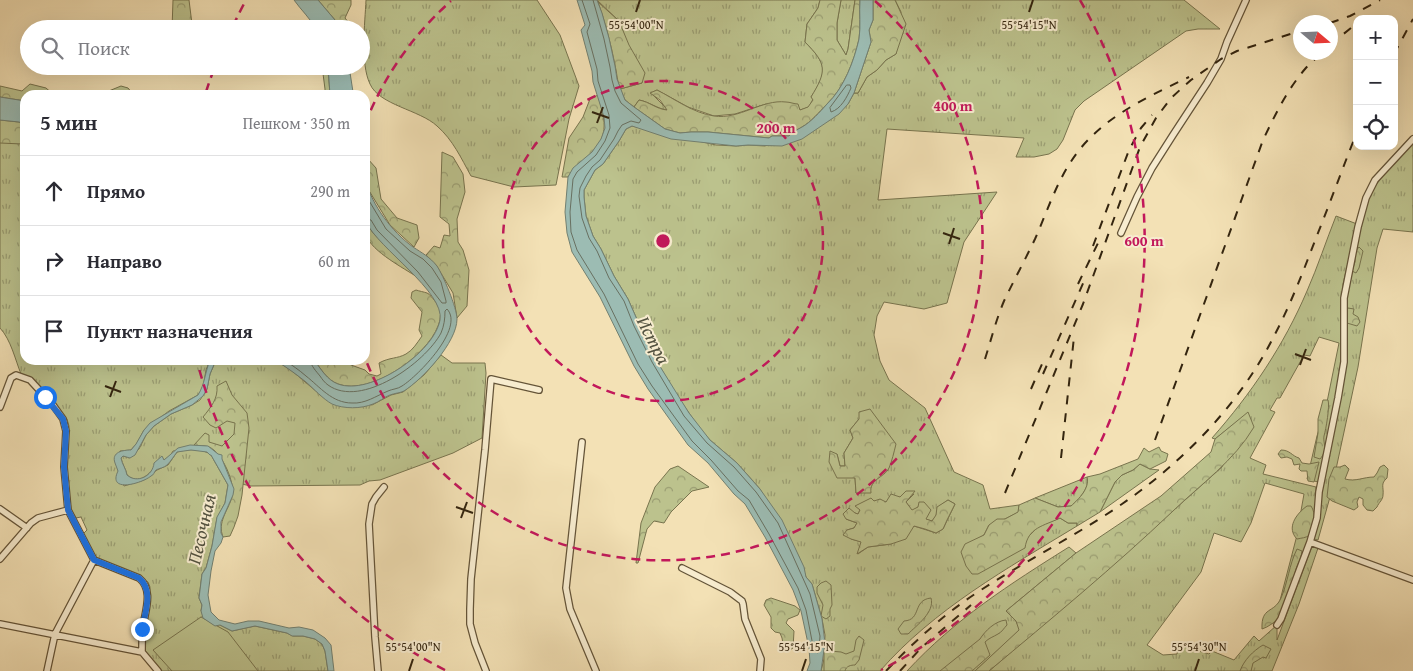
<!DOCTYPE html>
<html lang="ru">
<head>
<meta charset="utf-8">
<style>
  :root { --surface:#fff; --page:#f2f2f3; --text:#2b2b33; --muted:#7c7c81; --line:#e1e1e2 }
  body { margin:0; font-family:"Gentium Book Plus",serif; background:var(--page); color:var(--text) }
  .controls { position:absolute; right:15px; top:15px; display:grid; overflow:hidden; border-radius:10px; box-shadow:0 5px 20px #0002 }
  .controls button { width:45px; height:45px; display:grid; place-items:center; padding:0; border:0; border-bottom:1px solid var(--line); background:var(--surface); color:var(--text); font:25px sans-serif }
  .compass { position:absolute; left:1293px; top:15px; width:45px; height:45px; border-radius:50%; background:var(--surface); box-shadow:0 5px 20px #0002; rotate:109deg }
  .stop { position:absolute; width:15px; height:15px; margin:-11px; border:4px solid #1a73e8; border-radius:50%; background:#fff }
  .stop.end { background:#1a73e8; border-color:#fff; box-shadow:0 1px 5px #0008 }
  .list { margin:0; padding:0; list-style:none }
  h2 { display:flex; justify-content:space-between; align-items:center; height:65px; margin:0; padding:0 20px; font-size:21px }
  h2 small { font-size:16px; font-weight:400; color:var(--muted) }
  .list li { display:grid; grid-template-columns:32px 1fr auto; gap:15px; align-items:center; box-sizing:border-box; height:70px; padding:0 20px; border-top:1px solid var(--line) }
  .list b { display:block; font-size:19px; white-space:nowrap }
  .list em { font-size:16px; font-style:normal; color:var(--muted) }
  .icon { flex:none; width:28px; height:28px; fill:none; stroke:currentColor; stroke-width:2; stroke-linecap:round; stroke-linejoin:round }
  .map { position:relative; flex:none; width:1413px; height:671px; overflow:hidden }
  .search { position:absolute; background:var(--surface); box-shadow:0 5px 20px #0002; left:20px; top:20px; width:350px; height:55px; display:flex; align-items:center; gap:12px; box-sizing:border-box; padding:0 18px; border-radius:28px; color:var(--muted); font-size:19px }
  .panel { position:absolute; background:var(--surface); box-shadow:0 5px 20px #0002; left:20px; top:90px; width:350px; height:275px; border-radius:15px }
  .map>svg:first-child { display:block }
</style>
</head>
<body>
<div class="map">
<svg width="1413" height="671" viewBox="0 0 1413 671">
  <defs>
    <pattern id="grass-tufts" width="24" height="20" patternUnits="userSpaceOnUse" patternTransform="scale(1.25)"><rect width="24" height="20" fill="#bcc28d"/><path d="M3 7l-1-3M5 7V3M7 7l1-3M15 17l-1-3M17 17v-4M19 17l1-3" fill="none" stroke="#9a9d72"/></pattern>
    <pattern id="forest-crowns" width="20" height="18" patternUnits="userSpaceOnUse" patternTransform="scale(1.25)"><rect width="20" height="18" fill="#bcc28d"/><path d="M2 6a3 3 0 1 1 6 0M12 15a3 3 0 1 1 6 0" fill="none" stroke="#9a9d72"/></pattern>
  </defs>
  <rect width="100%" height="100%" fill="#f3e1b5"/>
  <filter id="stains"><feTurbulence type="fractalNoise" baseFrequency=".004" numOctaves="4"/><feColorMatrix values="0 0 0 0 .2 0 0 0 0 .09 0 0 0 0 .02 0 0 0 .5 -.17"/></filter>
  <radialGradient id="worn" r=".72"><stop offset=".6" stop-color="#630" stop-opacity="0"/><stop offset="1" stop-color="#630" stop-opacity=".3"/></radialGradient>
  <!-- grass -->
  <path fill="url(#grass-tufts)" stroke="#78744e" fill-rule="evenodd" d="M366,0H537L560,35L579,86L569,119L556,185L514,187L471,176C461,158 453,140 437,126C420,110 379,105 370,84C360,63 365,23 366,0Z
    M597,0H820L818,8L807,24L805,42C827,64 828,71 811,97L813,99L809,107L800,110L766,104L735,114L714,116L688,107L657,90L651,93L668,110C657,109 650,102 639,100L634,107L625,100L620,89L642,83L619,21Z
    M841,0H855L848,49L846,55L837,40V23Z
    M895,0H1184L1220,29H1198L1186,31L1084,101L1075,110L1063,140L1057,149L1049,154L1034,157H1016L1024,138L887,129L878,200L997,192L964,242L947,303L924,309L884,302L877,316L874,335L880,361L889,380L925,408L954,472L983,485L990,509L1019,505V512L1005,519L989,525L984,535L977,539H1026L1039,526L1060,518L1068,523H1077V526C1008,568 934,609 880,671H821L824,659L825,635L822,619L812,584L806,577L799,557L760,489L737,463L710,440L700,429L676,394L656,360L650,344L639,324L628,299L614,276L601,249L593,236L586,216L584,197V190L595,170L603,164L619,141L626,129L632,126L716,145L736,146L748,145L765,146L848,104L854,93H858L867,77L877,70L886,60L896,54L901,12ZM859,419L888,470L874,480L870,489L856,493L855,478L829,462L837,454L840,466H845L844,453L853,438L850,430ZM914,494L906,502L912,511L918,507L925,519L932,521L936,516L938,507L948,500L955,504L943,529L936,533L914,526L891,544L868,547L858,554L862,542L851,539L847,530L854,528L857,523L846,519L855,513L858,514L860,510L856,506L874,501L886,502L900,497Z
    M0,120L25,124V360H210L206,370L203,388L198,395L169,411L144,430L137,443L131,450L120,451C116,469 117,469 124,486L144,480L157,470L168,465L177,452C187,449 203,448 211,455L228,485L225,503L217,518L212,546L206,568L202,574L199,598L202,605L201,611L220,625L232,631L255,626L287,633L293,636H303L315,639L322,644L325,651L328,671H161L143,649L142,646L150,587L148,582L141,577L95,557L83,534L87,530L81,517L76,518L71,509L66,466L69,426L67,419L45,392L25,375L21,374C15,359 11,340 0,328Z
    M1413,143V232L1383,229L1377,248L1358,367L1330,497L1318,540L1314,539L1319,522L1322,486L1340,398L1345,299L1355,248L1367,201C1377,178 1397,161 1413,143Z
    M1336,216L1357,224L1343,284L1341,362L1336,397L1318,482L1307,479L1317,436L1327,402L1339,343L1319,337L1310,356L1304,355L1280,398H1277L1270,410L1275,412L1250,458L1266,465L1263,474L1316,487L1315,518L1308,542L1280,616L1277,612L1296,539L1304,494L1265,483L1251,523L1241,542L1214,533L1201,572L1147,645L1163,655L1177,654L1179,645L1209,654L1212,651L1234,660L1254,636L1259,641L1277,625V640L1312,546L1318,548L1299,604L1272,671H989L1100,576L1222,467L1248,413L1215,439L1212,438C1251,394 1284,345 1307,291C1318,266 1326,241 1336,216Z
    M441,355L452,363H485L486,373L482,438L453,453L380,480L369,481L360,485L251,486L232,482L208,446L173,451L170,456L164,460L162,457C154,468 142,488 127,475C126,469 122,464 121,458L123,456L127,457L139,449L146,435L154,426L171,414L192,405L200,400L207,389L210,374L216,360H275L291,370L317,392L372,405L391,395L403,392L424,375Z
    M1140,464L1150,469L1159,470L1100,512L1115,482L1122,475L1133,470Z
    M1087,477C1090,488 1079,499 1071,506L1058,507L1035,498Z
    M1069,547L1076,553L1006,611L1016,621L1020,630L975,671H907C955,619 1010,584 1069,547Z"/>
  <!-- forest -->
  <path fill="url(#forest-crowns)" stroke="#78744e" d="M173,0H189L192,24L191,29H172Z
    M318,0H351V5L345,18L354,29H339L335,20Z
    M820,0H841L837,23V40L846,55L848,49L855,0H860C859,13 861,26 859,39C854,61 844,88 827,104C819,112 811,122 802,127C797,130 793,132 789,136H772L769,138L708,132H691L680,133L665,129L634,107L639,100C650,102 656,109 667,110L660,100L650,93L657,90C675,99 693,113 714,116C739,120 762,99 786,102C790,102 794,104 798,104L800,110L808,107L813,100L811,97C827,71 827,64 805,42L807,24L818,8Z
    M873,0H895L906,24L896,54L886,60L877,70L867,77L858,93H854L871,42L869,30L873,20Z
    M598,2L619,21L629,45L645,73L642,83L620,89C617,81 617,73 615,65C611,44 605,22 598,2Z
    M322,66H328L330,95H325V89Z
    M30,84L46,88L54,95H25V101L0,97V86L22,91Z
    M121,86L128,88L133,94L99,95Z
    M598,95C604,119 611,134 590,154C582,162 574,167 568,177H562L569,138L583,117L590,99Z
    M0,120L19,122L25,124V146L22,144L0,143Z
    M442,152L453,157L463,174L465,192L457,219L458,242L463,250L469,270L467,306L457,318L453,293L436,265L426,255L434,246L440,248L444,235L450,236L449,224L440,217Z
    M365,158H367L376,168L381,199L397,218L417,225L419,238L414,247L390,225L368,189L365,180Z
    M365,220L373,233L414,275C400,266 368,249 365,232C364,228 365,223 365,220Z
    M1359,247L1363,251L1359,268L1356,273L1352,271L1355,262V252Z
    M416,290C419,291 424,292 427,293C430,294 432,298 435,301C436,303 438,305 439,308C442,313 440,321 438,326C427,356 370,396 338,384C327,380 321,369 314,360L335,361L344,360L351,365L365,370L369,374L377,376L381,374L379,363C390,357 397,359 406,354C413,350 417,343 422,336L419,330L422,312L411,298L412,292Z
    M1348,308L1354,309L1353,314L1358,317L1360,322L1357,326L1347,323L1345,313Z
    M226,381L232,395L247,413L249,428L242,495L238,516L234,527L230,536L223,537C217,522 228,511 232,497C236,484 222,452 209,447C205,445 198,446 194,445L205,433L209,435V442L222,446L234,434L235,423L227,421L216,428L210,425L203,417C211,407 218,399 217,386Z
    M1323,400H1328C1330,406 1326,429 1324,436C1323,441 1326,447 1324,452C1324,454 1321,458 1320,459L1314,457L1318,433V419Z
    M870,409L896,444C894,452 892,461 889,468C884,478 869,479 871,493H856L855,478H837L829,462L830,451L837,454L840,466H845L844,453L853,438L850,430L859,419V412Z
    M1248,412L1254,427C1234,461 1201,484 1173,511C1114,567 1051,619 989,671H975L1019,630L1016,621L1006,611L1076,553L1161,496L1211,452L1215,439Z
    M1159,447L1161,451L1168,454L1166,461L1150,469L1140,464L1133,470L1122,475L1115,482L1100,512L1077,526V523H1068L1060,518C1044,526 1028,527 1025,548L978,574H972L966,566L961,552L965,544L984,535L989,525L997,519H1005L1018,512L1019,505L1035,498L1058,507L1071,506C1079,499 1090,488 1087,477L1100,474L1138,459L1144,448L1149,452Z
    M1281,450C1290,450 1292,456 1299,458L1302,463L1309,464L1319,462L1314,482L1308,481L1307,471H1301L1299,469L1300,464L1294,465L1292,459L1287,457L1281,458L1278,454Z
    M1345,465L1349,469L1345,479C1356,482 1363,477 1374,477L1377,473L1380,467L1384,465L1388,469L1387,478C1380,484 1384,487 1383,495C1383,500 1379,502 1377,507L1373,511L1367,510L1363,505V499L1359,497L1357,502L1358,507L1354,510L1332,501L1327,497L1329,479L1334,467H1340Z
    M678,466L709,487L692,491L671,512L664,523L654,521L647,529L638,563H636L641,523L655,487L670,469Z
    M906,491H915L906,502L912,510L918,507L919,502H924L931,510L926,519L932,521L936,515L937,507L948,500L955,504L947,520L943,529L936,533L925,529L914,526L906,539L891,544L868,547L857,554L861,542L851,539L843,535L847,530L854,528L857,523L846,519L843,514L849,508L855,513L858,514L860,510L855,506L871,498L874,501L880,499L886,502L891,494L900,497Z
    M1307,506H1311C1316,513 1316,529 1310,535C1306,538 1301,538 1297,539C1286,528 1296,514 1307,506Z
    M1297,549L1302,551C1301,561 1296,565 1295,574L1280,619C1273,622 1269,627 1262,629C1261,606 1274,614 1281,598C1288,582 1289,565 1297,549Z
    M826,581L831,585L832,605L830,609V616L826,619L821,616L823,605L817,593V587L821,583Z
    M771,598L795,606L800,610L798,615L788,619L786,623L794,631L793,648L788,651L784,649L782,638L780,633L775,632L771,628V617L764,605L766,600Z
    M931,598C935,612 917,625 908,634H901L898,629L904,621C922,620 912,600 931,598Z
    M1006,620L1007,625C1004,628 1002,632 998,634C993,637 989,638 985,642L990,655L972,671H940L980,639C985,631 995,621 1006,620Z
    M859,636L864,640L859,660L855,665C851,665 846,666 845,671H824V648L828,646L830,651L841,652L846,654L854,651L856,640Z
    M1263,645L1271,649L1266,658L1263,657L1253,663L1251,671H1240C1244,660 1253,651 1263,645Z"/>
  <!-- park -->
  <path fill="#bcc28d" stroke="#78744e" d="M201,617L228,632L258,671H172L153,650Z"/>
  <!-- water -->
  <path fill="#9cbcb3" stroke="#728071" d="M294,0H318L335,20L339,29H316C310,18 301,10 294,0Z
    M577,0H597L602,13L609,38L615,66L617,79L625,100L634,107L665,129L680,133L691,132H708L769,138L772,136H789C793,131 797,130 802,127C811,122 820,112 827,104C844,88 854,61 859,39C861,26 859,13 860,0H873V20L869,30L871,42L854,93L848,104L839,114L802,139L782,146L748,145L736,146L671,139L632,126L626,129L619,141L603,164L595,170L584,190V197L586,216L593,236L601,249L614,276L628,299L639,324L650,344L656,360L689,413L710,440L737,463L760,489L782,520L804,567L806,577L812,584L822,619L825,643L821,671H807L810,663L809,648L801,611L793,590L765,537L745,504L734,494L708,463L688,445L648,389L634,366L600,297L572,252L567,233L565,212L568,177L573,168L592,152L601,139L605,128L604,117L593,82L592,71L581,30L585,25Z
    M328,66H349L353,92V95H330Z
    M0,97L25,101V124L19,122L0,120Z
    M365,180C373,206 391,231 413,247C422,253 430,257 437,266C443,275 457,308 457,319C457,342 423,379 404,391C400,393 395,393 390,395C384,397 379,402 373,404C361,409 344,409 332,404C323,399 314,389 306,382C296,374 286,367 275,360H314C321,369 327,380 338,384C370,396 434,353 440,320C445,292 378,248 366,222C363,214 365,190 365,180Z
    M210,360H216L210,374L207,389L203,396L192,405L171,414L154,426L146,435L135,455L130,458L123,456L121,458C122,464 126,469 127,475C137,484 153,476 154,463L162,456L164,460L178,448L190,445L208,446L218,454L222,455V459L234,489L233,495L221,522V533L223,537L221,543L215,551L211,571L208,595L211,612L219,620L235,624L248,621H259L289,628L299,627L313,630L325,638L331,645L334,671H328L325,651L322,644L315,639L303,636H292L287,633L255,626L232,631L220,625L215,626L203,618L201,611L202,605L199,598L202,574L206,568L212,546L217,517L225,503L228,485L211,455H210L207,452L191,450L177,452C174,456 171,461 167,465C164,468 159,468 156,470C154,472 154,475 151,476C143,483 107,494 118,471C117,468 116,466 115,463C111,452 123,450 131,450L136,444L144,430L150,423L198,395C205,384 205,372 210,360Z"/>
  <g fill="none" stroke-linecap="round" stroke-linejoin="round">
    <!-- shore -->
    <path stroke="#687061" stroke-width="1" d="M582,0L590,24L587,32L597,69L598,81L609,115L610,128L605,141L596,155L577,172L573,179L570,212L571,232L577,250L604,294L638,364L652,386L692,441L711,460L738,491L749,500L769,534L798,588L806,610L814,651L818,653L819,650L820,636L810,594L778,523L756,492L734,467L707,443L684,416L652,362L634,326L624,301L609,278L597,251L589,238L582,218L579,196L580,188L586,176L592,167L600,160L614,139L618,131L622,125L631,121L639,123L641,120L621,103L615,91L612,80L610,67L604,39L593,0
      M847,85H850L851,88C847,97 841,109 831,112L830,108Z
      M365,194L386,229L410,251L423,259L432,268L441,282L446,301V303H442L418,272L377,230L371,220L365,219
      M284,360C292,365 299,370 306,376C320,387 332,403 352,403C365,404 376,396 388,391C392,389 398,389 402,386C418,376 465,328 447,309L445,311C445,319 444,326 441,333C425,363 361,409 328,385C325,383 322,379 320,376C316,371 311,366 310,360"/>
    <!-- minor casing -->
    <g stroke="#645438" stroke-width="8">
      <path id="minor" d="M1413,139L1375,180L1366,198L1358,227L1344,298V362L1338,398L1319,492L1317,518L1310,542L1413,580
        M1121,233L1137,197L1152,168L1173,135L1207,83L1221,59L1227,42L1246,0
        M0,407L11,378L16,375L30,380L53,405L63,419L66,431L64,467L68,510L94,560L139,578C154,590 145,611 143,627C142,635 142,644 142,652L158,671
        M582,442L566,588L570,609L596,671
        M0,509L27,528
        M0,559L31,523L38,518L68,510
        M682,568L730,592L742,601L743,604L745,619L761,659L760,671
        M0,624L142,652
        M1277,625L1281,619L1310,542
        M47,671L55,634L94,560
        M378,671L375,637L369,524L372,504L376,497L384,487
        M486,671L475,643L470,624V609L471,579L485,450L491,379L539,390"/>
    </g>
    <!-- minor -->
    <use href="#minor" stroke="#f7eccf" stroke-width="5.5"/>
    <!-- rail -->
    <path stroke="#34250f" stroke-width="2" stroke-dasharray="9 9" stroke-linecap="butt" d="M1330,23L1350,16L1380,0
      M1330,45L1357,23
      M1394,54L1413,19
      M1093,246L1129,150L1141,128L1152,115
      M1078,284L1099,241
      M985,359C991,340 996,320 1004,301C1014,280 1025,260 1035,239C1050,205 1061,167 1089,139C1116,111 1154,94 1189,77
      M1043,374L1085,279
      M1031,389L1042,364
      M1155,440L1263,140C1275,115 1287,90 1305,69C1310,63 1317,58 1322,52
      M1061,458L1074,337
      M1005,493L1083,304L1140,147L1156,118L1171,98L1191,80L1221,59L1237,51L1300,31
      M886,671C915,641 945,613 981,590C1027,560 1077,535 1122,504C1183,462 1239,405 1273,338C1290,306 1303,272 1316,238C1330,203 1343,167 1357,132
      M900,671L921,648L971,605"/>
  </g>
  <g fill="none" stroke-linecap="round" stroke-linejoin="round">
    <!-- route -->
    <path stroke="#1a73e8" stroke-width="6" d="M45,397L63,419L66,431L64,467L68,510L94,560L139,578C154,590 145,613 142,629"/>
  </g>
  <!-- ticks -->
  <path fill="none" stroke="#34250f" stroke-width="2" d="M636,12L640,0M1029,12L1033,0M592,112L609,118M597,123L603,107M943,233L960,239M949,244L954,228M1295,354L1311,360M1300,365L1306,349M105,386L121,392M110,397L116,381M456,507L473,513M461,518L467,502M409,671L413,659M802,671L806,659M1195,671L1199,659"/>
  <!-- distance rings -->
  <g fill="none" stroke="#c2185b" stroke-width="2.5" stroke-dasharray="9 6">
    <circle cx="663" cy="241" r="160"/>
    <path d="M365 124A320 320 0 0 1 451 1M875 1A320 320 0 1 1 365 358"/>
    <path d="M445 670A481 481 0 0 1 197 361M206 92A481 481 0 0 1 214 69M233 26A481 481 0 0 1 246 0M1080 0A481 481 0 0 1 881 670"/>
  </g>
  <g text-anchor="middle" stroke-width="4" stroke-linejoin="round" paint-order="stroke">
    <!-- water labels -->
    <g font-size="19" font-style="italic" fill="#535240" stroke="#f7eccf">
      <text transform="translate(654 340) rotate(63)" y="7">Истра</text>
      <text transform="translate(201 529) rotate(-77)" y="7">Песочная</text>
    </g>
  </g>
  <g font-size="12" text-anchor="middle" fill="#34250f" stroke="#f7eccf" stroke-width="4" stroke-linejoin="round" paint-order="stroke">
    <text x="636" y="29">55°54'00"N</text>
    <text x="1029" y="29">55°54'15"N</text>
    <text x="413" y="651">55°54'00"N</text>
    <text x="806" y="651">55°54'15"N</text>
    <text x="1199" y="651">55°54'30"N</text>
  </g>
  <circle cx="663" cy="241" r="8" fill="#c2185b" stroke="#f7eccf" stroke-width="2.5"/>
  <g font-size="15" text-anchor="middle" font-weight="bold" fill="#c2185b" stroke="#f7eccf" stroke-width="4" stroke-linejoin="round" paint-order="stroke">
    <text x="953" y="111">400 m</text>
    <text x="776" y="133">200 m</text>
    <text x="1144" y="246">600 m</text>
  </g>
  <rect width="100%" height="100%" filter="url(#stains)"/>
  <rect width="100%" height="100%" fill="url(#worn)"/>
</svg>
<div class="controls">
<button>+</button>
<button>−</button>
<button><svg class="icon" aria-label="locate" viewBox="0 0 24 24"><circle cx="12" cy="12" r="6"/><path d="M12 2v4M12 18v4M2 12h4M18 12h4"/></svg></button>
</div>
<svg class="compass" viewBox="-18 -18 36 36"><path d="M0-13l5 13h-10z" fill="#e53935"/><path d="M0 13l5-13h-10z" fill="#7c7c81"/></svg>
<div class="stop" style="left:45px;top:397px"></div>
<div class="stop end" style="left:142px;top:629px"></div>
<div class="search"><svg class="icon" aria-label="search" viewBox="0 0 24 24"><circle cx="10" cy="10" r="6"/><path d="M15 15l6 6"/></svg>Поиск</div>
<section class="panel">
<h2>5 мин<small>Пешком · 350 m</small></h2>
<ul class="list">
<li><svg class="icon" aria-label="ahead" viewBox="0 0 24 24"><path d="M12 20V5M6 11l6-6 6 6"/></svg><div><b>Прямо</b></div><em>290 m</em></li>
<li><svg class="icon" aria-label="right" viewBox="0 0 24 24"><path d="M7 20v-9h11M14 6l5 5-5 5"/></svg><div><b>Направо</b></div><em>60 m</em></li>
<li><svg class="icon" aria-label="arrive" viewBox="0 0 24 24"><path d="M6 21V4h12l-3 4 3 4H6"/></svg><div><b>Пункт назначения</b></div></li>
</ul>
</section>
</div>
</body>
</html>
